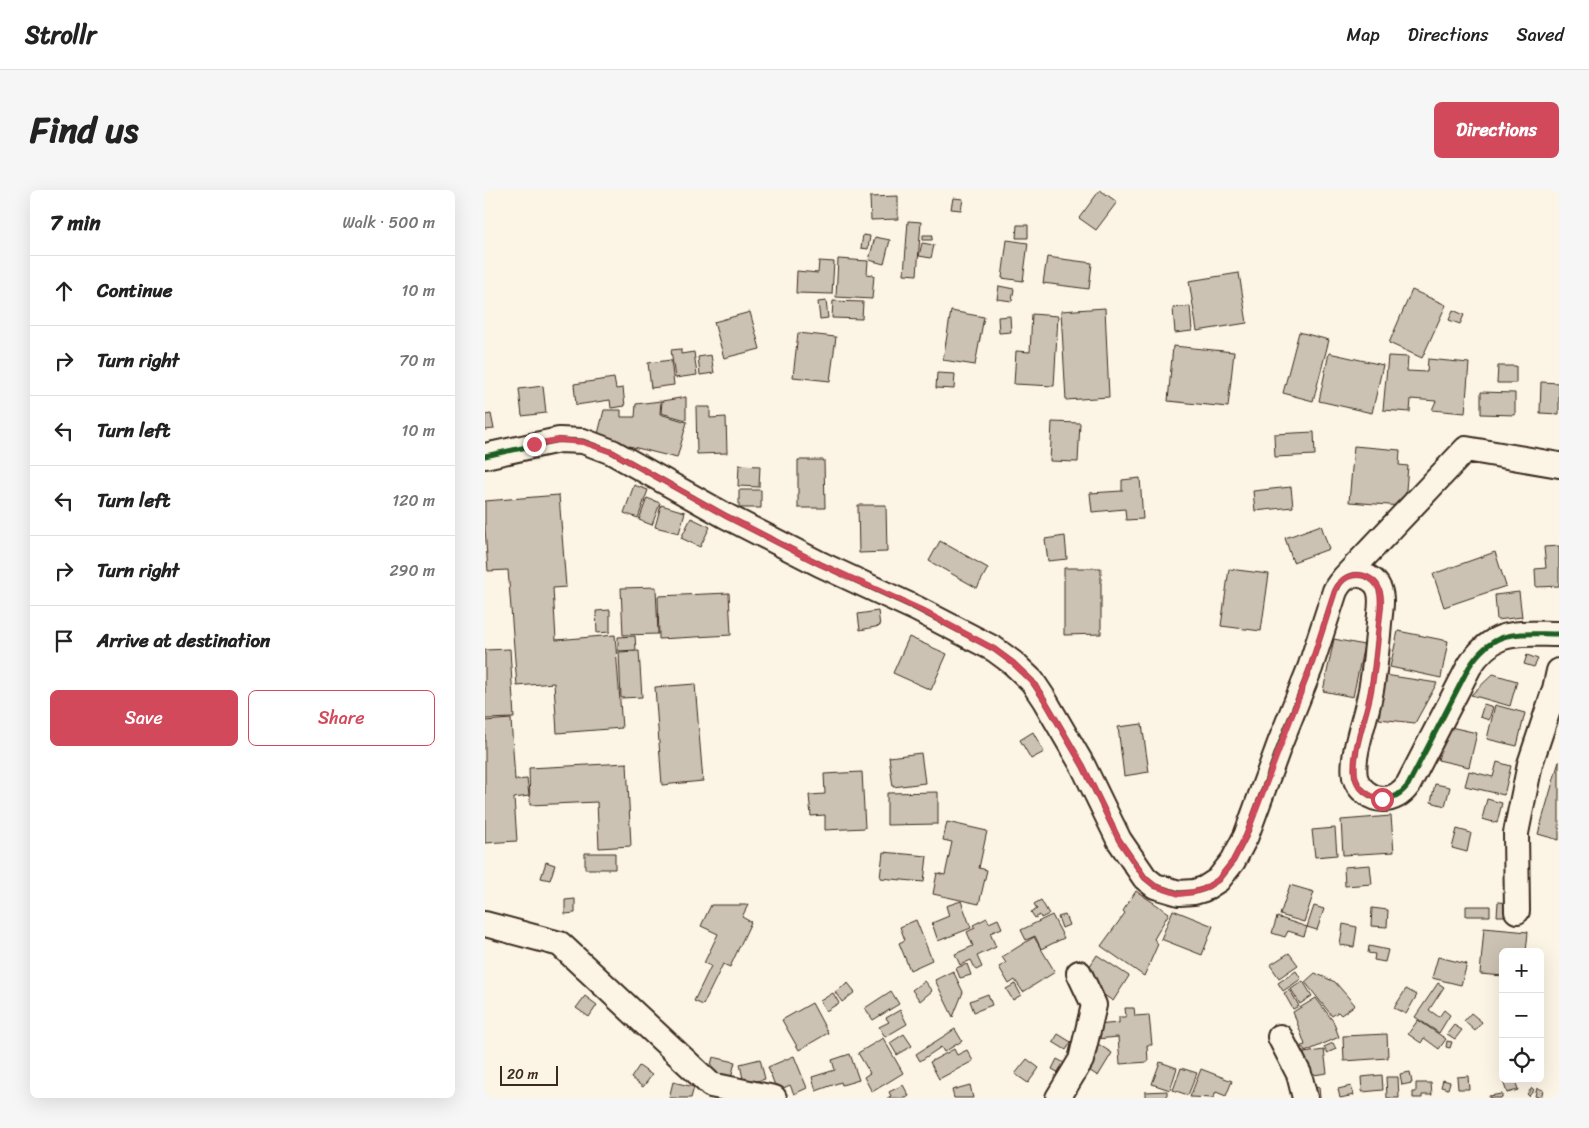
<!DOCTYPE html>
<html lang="en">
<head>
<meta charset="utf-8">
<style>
  :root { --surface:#fff; --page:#f6f6f6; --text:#222; --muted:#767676; --line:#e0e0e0; --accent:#d1495b }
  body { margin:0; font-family:Sriracha,sans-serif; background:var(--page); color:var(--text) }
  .controls { position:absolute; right:15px; bottom:15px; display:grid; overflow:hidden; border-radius:8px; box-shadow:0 5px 20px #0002 }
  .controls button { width:45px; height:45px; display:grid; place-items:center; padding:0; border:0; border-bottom:1px solid var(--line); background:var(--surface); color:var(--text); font:25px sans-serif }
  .scale { position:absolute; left:15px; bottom:12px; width:58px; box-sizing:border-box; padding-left:5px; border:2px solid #3b2a1e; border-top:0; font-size:14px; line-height:18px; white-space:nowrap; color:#3b2a1e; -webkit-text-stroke:4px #fcf5e5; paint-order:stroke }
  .stop { position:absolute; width:15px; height:15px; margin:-11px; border:4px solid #d1495b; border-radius:50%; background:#fff }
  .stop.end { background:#d1495b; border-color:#fff; box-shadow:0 1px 5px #0008 }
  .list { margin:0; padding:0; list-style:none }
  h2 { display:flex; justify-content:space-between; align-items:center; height:65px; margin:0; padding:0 20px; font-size:21px }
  h2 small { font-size:16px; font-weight:400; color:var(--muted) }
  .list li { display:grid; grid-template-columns:32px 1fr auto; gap:15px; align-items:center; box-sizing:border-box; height:70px; padding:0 20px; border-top:1px solid var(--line) }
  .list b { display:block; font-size:19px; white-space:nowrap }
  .list em { font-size:16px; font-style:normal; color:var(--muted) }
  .actions { display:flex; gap:10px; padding:15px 20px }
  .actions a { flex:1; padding:11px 0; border:1px solid var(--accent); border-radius:8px; text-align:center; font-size:18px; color:var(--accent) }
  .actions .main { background:var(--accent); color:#fff }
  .icon { flex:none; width:28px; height:28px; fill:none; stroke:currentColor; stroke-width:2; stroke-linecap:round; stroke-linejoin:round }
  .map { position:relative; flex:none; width:1074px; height:908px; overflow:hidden; border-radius:8px }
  header { display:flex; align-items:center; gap:30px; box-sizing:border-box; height:70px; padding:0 25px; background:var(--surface); border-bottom:1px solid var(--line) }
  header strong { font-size:24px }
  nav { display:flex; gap:28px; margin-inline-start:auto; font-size:18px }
  .intro { display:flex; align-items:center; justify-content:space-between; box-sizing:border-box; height:120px; padding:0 30px }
  h1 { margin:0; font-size:35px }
  .button { padding:12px 22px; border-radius:8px; background:var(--accent); color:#fff; font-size:18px; font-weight:700 }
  main { display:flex; gap:30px; padding:0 30px }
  aside { flex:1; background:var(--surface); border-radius:8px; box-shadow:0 5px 20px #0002 }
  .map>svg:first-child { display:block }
</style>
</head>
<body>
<header>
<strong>Strollr</strong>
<nav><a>Map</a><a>Directions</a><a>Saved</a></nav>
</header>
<div class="intro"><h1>Find us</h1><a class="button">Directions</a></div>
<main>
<aside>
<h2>7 min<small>Walk · 500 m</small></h2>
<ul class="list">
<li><svg class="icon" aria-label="ahead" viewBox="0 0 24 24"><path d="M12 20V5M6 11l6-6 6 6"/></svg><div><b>Continue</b></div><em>10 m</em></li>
<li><svg class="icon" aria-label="right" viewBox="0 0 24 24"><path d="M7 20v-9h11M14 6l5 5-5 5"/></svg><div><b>Turn right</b></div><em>70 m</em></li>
<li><svg class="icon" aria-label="left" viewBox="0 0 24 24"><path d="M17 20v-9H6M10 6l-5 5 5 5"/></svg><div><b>Turn left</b></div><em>10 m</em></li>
<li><svg class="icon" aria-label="left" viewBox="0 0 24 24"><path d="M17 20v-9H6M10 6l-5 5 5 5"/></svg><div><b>Turn left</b></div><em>120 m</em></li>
<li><svg class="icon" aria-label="right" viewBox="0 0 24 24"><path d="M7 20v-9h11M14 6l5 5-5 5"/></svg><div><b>Turn right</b></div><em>290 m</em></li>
<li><svg class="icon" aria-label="arrive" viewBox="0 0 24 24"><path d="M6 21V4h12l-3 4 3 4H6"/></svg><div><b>Arrive at destination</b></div></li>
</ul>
<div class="actions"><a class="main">Save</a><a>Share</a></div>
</aside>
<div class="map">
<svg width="1074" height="908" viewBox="0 0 1074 908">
  <rect width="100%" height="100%" fill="#fcf5e5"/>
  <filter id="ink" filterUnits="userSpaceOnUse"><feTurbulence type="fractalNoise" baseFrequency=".02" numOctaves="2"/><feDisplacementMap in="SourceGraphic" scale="10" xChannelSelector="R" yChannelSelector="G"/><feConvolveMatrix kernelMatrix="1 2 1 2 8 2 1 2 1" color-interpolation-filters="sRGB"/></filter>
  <g filter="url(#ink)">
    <!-- building -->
    <path fill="#ccc2b3" stroke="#3b2a1e" d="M615,0L632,12L611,40L594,28Z
      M413,6V29L386,30L385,7Z
      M468,8L478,9L476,20L466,19Z
      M423,31L436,32L432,85L419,84Z
      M532,35H543V48H531Z
      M378,45L385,46L383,59L376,58Z
      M438,45H448L447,50H438Z
      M390,47L405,50L399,74L384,70Z
      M522,50L543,53L538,91L517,88Z
      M437,53L449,55L446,68L434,66Z
      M562,67L607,73L604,99L558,93Z
      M353,69L383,71L382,84L389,85L387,109L351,107Z
      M334,71L349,72L347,104L311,103L312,81L333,83Z
      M754,83L762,133L712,141L704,91Z
      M514,96L529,99L527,111L512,109Z
      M927,100L961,115L937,168L904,153Z
      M341,111L343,128L335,129L333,112Z
      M348,111L378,112L377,129L347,128Z
      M705,116L707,141L690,143L688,118Z
      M620,118L624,207L581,210L576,121Z
      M968,120L979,125L975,134L964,130Z
      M466,121L499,127L490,175L458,170Z
      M265,122L275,159L239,168L229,132Z
      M547,124L573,126L569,196L529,194L531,161L545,162Z
      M525,126L526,142L514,143L513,127Z
      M814,142L844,150L828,211L798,203Z
      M313,143L351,147L345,191L308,187Z
      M688,156L749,162L743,217L683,211Z
      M196,159V164L209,162L212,185L190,188L186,160Z
      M844,163L898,175L887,223L834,211Z
      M226,165L229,183L215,185L213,167Z
      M903,166L923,167L922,181L942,182L943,169L984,173L980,223L947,220L951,211L926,209L925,222L898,220Z
      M186,170L189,195L166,198L163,173Z
      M1013,176H1031V193H1012Z
      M452,183L470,184L469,199L451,198Z
      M129,188L131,199L138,198L140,216L126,218L125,210L91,215L89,194Z
      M1056,192L1074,193V224L1055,223Z
      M58,196L61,223L37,226L34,199Z
      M996,202L1030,203V225L996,224Z
      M201,207V230L176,223L177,211Z
      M176,211L175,224L202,232L192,268L112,248L119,220H136V227H150L151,214Z
      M211,217H225V228L241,227L242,263L212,264Z
      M6,224L9,239L0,240V225Z
      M567,232L595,233L593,272L565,271Z
      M829,242L830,265L790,267L789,244Z
      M869,256L915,260L914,275L923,276L920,312L917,316L864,312Z
      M313,270H339L340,318H313Z
      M254,275L275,276L274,297L253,296Z
      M655,288L658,329L641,330L640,319L607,322L605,303L637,301V290Z
      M149,295L163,300L153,328L139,323Z
      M806,297L808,317L770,321L768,301Z
      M254,300H276V318H254Z
      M74,305L81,397L68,398L71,450L130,445L137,538L72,543L69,493L32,496L23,380L3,381L0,338V311Z
      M162,308L175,313L167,335L154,330Z
      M176,315L200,322L194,343L170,337Z
      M373,315H401L402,362L374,363Z
      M206,328L225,337L215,357L196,348Z
      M836,335L844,359L808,372L800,348Z
      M580,346L582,369L563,371L560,349Z
      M455,351L503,378L492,398L444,371Z
      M1074,356V396L1051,397L1050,379L1061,378L1059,357Z
      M1010,362L1021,396L959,417L948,384Z
      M579,378H616V444L579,445Z
      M744,379L784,384L776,441L736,436Z
      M171,397L173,444L138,445L136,398Z
      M1034,402L1037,427L1012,430L1010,405Z
      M244,403L246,445L174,449L173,406Z
      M125,420V442L112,443L111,421Z
      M393,421L395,436L375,440L373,424Z
      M913,441L963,451L956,488L905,477Z
      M150,446L151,460L133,461V447Z
      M424,447L462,464L446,500L408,483Z
      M849,449L879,455L868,507L838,501Z
      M25,459L29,528L0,529V460Z
      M154,461L157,507L136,508L134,462Z
      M1042,465L1053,469L1049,477L1039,474Z
      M1008,484L1032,491L1025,516L986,505Z
      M900,485L952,493L930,533L894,529Z
      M210,494L218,591L177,595L170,497Z
      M999,514L1008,517L1004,530L995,527Z
      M1010,515L1040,523L1032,556L1002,549Z
      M26,529L30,590L42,589L44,606L29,608L32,651L0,653V531Z
      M657,534L664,582L639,586L633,537Z
      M961,536L992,543L984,577L953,570Z
      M548,542L559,562L546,569L535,550Z
      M436,563L440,593L408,597L404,567Z
      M1074,571V650L1053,644Z
      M1012,572L1026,576L1019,605L980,596L984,581L1008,587Z
      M142,573L146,656L114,658L112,612L45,615L44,578Z
      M377,582L380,638L340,640V625L326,626L324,605L340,604L339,584Z
      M950,594L965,597L960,616L946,612Z
      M453,602V634L402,635V603Z
      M1002,609L1017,613L1012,633L997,629Z
      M906,626L909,662L858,665L856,630Z
      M462,632L502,641L494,678L502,680L494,714L448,704L452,683L460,685L467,652L458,650Z
      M850,638L852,665L830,667L827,640Z
      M972,639L986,643L982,662L967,658Z
      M398,662L442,666L439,692L395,688Z
      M100,663H130V679H100Z
      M61,672L70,675L65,690L56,688Z
      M885,675L887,694L860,696L859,677Z
      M805,695L829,702L819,732L795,725Z
      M651,701L684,723L669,749L673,754L659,786L616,756L640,723L638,721Z
      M90,709V723L80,724V710Z
      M556,710L564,724L556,728L555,725L550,728L546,722L552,719L549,714Z
      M476,711L486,738L453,751L447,733L464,726L461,716Z
      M1013,712L1026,713V726H1012Z
      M226,715H263L257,727L266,732L245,777L238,774L218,815L209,811L226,776L219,773L233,744L216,736Z
      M829,716L839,719L832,740L822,737Z
      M981,716H1005V726H981Z
      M887,718L903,720L902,737L886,736Z
      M688,720L728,736L717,765L676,749Z
      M567,725L579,748L556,759L550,746L541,750L536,740Z
      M580,725L584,735L577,738L573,727Z
      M792,727L822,737L819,746L803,741L800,747L787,743Z
      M502,728L504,733L513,729L517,738L505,743L511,757L492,766L497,777L491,780L486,770L475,775L470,764L488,756L482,742L490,738L488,735Z
      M431,730L447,770L425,780L414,753L420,750L415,737Z
      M858,734L872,737L869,757L855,755Z
      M999,738L1043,742L1041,762H1018V786L995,784Z
      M549,747L570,782L538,802L530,790L524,794L514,777L521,773L517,767Z
      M884,756L903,760L900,772L889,770L890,764L883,763Z
      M804,763L813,775L794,788L785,775Z
      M612,765L644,786L628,811L601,793L608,782L603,779Z
      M953,767L982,774L976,795L947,788Z
      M482,774L486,785L475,788L471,778Z
      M468,781L478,802L468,827L450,790Z
      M811,781L816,789L798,801L793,793Z
      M830,783L850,792L870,815L856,825L853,822L847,826L820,792Z
      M439,791L447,801L435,811L427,800Z
      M818,791L827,806L815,814L806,799Z
      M363,793L370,802L357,812L350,802Z
      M953,793L959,797L944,820L954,827L959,820L965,825L954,843L930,827Z
      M530,794L536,805L528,810L521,799Z
      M921,799L932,805L921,824L909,818Z
      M805,800L814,816L808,819L799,803Z
      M406,801L414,814L388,830L380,818Z
      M348,803L354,813L341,821L335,811Z
      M503,804L507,815L489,822L485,811Z
      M100,806L112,815L104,827L91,818Z
      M831,808L848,831L854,847L820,862L817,856L820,855L817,846L808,822Z
      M327,813L343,843L314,860L297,830Z
      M640,818H649L650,826L664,825L667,855H662L663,872L635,874L633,847L612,849L611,835L634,833V827H641Z
      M415,820L422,834L400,847L394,837L404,832L401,828Z
      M986,823L997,832L990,841L979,831Z
      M933,830L961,849L954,859L939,848L936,853L923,844Z
      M969,835L977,840L970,849L962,844Z
      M470,839L477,851L459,862L456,857L435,871L431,864Z
      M419,844L427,856L412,865L405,853Z
      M573,844L586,852L581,860L568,852Z
      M902,844L903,868L859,871L858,846Z
      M398,848L418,883L387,902L379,887L385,883L373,863Z
      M962,851L967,852L965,858L961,857Z
      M610,852L627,863L613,886L596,875Z
      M848,853L851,859L842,863L839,857Z
      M469,859L472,865L482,860L488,871L454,889L445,872Z
      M839,860L842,883L822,886L819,863Z
      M365,864L374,890L357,895L356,892L331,901L327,887L350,880L347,870Z
      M309,866L322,898L309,904L305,895L292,901L283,877Z
      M228,867L250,872L246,888L224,883Z
      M275,869L280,889L259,894L255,874Z
      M542,869L554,878L543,893L530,884Z
      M572,869L583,875L578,885L567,879Z
      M675,872L692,878L685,900L667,894Z
      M154,876L167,885L158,897L146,888Z
      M696,878L712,883L703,905L688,900Z
      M716,879L747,891L741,906L731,902L728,908L705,907Z
      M925,882L927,893L917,895L915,884Z
      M897,885L898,900L877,902L876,887Z
      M983,886L984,899H973L972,887Z
      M901,887H913L914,908H902Z
      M1024,889H1030L1033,900L1022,903L1018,891Z
      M958,890L965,892L963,899L956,897Z
      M188,892L209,897L206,908H184Z
      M931,893H946L947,905H937V908H928V902H931Z
      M418,895L424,906L421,908H402L406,906L404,902Z
      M485,895L488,908H469L467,900Z
      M866,896L869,905L855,908L853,899Z
      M834,897L835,908H825L824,899Z
      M1047,898L1049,900L1044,906L1042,904Z
      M1052,898L1058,900L1056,908L1050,906Z
      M682,901V908H660V902Z
      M1017,904V908H1004V906Z"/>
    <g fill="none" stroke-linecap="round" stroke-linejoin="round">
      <!-- minor casing -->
      <g stroke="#3b2a1e" stroke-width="28">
        <path id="minor" d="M0,266L74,250L98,251L127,262L241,326L335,374L432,419L509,459L528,473L547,491L559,509L598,576L634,650L660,688L670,696L694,703L709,702L719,699L733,690L748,671L761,646L795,553L825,478L850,401C854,393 859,386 869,385C879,384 890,389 894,399C898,409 895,422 894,433C892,457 890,481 885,505C881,527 866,565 870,587C873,599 886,609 898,609C909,609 917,603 923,595L984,477C1009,438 1032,444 1074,444
          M859,388L981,259L1074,275
          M1032,721L1031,643L1045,574L1070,499L1074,481
          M0,734L75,754L226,895L289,908
          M795,847L814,884L820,908
          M573,908L596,870L609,815L594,783"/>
      </g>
      <!-- minor -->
      <use href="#minor" stroke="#fcf5e5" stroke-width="24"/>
      <!-- cycleway casing -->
      <g stroke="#fcf5e5" stroke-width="8">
        <path id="cycleway" d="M0,266L74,250L98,251L127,262L241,326L335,374L432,419L509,459L528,473L547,491L559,509L598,576L634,650L660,688L670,696L694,703L709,702L719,699L733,690L748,671L761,646L795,553L825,478L850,401C854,393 859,386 869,385C879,384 890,389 894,399C898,409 895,422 894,433C892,457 890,481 885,505C881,527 866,565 870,587C873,599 886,609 898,609C909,609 917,603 923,595L984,477C1009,438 1032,444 1074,444"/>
      </g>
      <!-- cycleway -->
      <use href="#cycleway" stroke="#1b5e20" stroke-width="5"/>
    </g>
  </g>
  <g fill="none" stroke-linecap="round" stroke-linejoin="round" filter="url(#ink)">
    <!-- route -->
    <path stroke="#d1495b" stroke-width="6" d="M49,254L74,250L98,252L127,262L241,326L335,374L432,418L509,459L528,473L547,491L559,509L598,576L634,650L660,688L670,696L694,704L709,702L719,699L733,690L748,671L761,646L825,478L850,401C855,391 861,385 873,385C882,385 891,391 894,399C898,410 895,423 894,434C892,458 890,482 885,506C880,530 867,561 870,585C872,599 884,607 897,609"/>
  </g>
</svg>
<div class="controls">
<button>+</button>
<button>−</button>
<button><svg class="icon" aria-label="locate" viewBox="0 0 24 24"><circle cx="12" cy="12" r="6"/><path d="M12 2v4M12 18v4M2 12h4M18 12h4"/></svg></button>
</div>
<div class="scale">20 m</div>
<div class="stop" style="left:897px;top:609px"></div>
<div class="stop end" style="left:49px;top:254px"></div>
</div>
</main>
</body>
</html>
